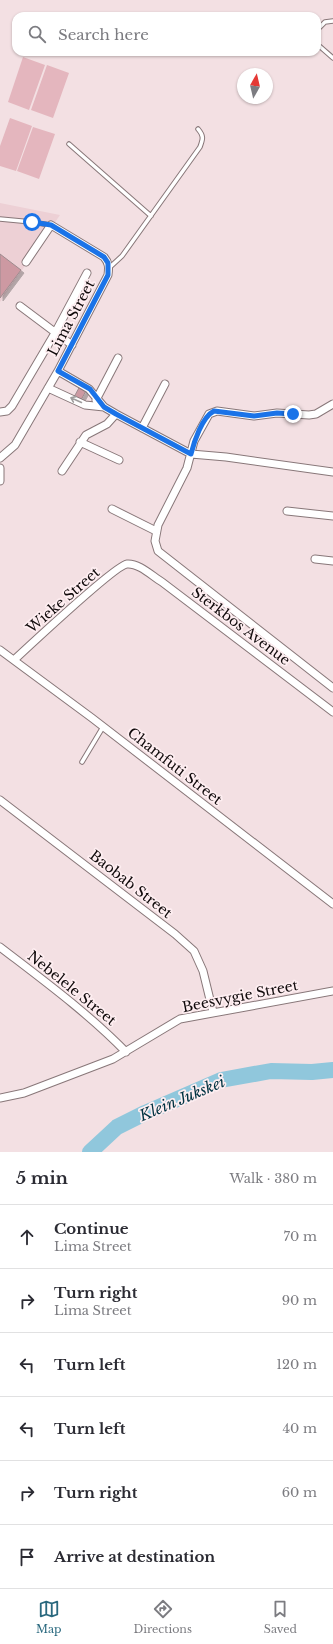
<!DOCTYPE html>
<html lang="en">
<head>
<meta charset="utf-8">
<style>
  :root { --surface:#fff; --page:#f2f2f3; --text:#2b2b33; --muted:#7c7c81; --line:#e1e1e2; --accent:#29687e }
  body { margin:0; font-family:"Libre Baskerville",serif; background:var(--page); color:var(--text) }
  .compass { position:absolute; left:237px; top:68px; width:36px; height:36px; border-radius:50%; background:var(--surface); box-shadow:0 1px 3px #0004; rotate:8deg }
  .stop { position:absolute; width:12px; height:12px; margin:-9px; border:3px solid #1a73e8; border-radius:50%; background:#fff }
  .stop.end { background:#1a73e8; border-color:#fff; box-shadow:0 1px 4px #0008 }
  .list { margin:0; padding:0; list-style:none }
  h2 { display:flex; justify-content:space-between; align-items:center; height:52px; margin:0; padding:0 16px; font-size:17px }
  h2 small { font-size:13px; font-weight:400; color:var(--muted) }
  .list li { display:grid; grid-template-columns:26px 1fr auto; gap:12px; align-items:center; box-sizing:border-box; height:64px; padding:0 16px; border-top:1px solid var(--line) }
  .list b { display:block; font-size:15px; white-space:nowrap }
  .list p { margin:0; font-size:13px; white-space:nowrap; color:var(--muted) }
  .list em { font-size:13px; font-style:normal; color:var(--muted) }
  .icon { flex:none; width:22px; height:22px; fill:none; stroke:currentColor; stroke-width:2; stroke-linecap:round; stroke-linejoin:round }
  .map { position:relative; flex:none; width:333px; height:1152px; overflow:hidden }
  .search { position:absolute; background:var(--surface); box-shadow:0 1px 3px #0004; left:12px; right:12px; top:12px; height:44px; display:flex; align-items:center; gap:10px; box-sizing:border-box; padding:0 14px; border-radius:12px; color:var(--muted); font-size:15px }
  .sheet { height:436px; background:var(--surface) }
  nav { display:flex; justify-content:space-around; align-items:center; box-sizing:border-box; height:56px; border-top:1px solid var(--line); background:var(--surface); font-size:11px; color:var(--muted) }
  nav a { display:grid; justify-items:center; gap:2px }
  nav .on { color:var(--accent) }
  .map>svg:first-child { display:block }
</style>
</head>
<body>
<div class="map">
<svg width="333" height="1152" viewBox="0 0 333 1152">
  <defs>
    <filter id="shadow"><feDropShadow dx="3" dy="3" stdDeviation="0" flood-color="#0004"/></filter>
  </defs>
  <rect width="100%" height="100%" fill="#f3e0e3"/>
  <!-- built -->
  <path fill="#edd0d5" d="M0,203L60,215L0,302Z"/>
  <!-- pitch -->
  <path fill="#e4b6be" d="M23,57L45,65L29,110L8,102Z
    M47,65L69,73L53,118L31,110Z
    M10,118L32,126L16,171L0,166V146Z
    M33,127L55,134L39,179L17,171Z"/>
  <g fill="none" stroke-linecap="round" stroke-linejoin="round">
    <!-- river -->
    <path stroke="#90c7dc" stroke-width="16" d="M90,1152L117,1127L145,1113L221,1080L271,1071L312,1072L333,1070"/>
  </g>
  <!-- building -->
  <path fill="#cd99a2" stroke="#9e8c8f" filter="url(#shadow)" d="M0,254L21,270L0,298Z
    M80,386L87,389L81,400L74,397Z"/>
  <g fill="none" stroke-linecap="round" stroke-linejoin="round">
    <!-- lane casing -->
    <g stroke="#887779" stroke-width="5.5">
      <path id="lane" d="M317,30L325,22L333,21
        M317,44L333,58
        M69,144L151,216
        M0,219L32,222L50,225
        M109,268L122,256L200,147C203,139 204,136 198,129
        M82,762L103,727"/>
    </g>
    <!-- street casing -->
    <g stroke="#887779" stroke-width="9">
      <path id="street" d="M20,306L72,345
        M58,371L89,389L104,407L116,414L191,454L226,457L333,472
        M48,388L85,405L104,407
        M96,400L118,358
        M333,404L316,414L309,415L277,413L254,416L217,411L209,414L194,441L187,468L158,525L155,541L158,551L333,688
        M0,412L7,411L12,406L55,333L87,273
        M142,428L165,384
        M80,442L119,460
        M0,458L15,445L58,371L108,275C109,267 109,263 104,257L51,225L26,262
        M0,468V481
        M62,471L86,435L107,424L116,414
        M112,509L156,531
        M287,511L333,516
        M315,559L333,561
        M0,650L92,718L333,904
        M14,660C28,647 116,565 127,564C139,563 152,576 162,582L333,712
        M0,800L175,934L194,951L203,971L213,1012
        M0,947C43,980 88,1013 126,1052
        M0,1098L24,1093L113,1059L180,1019L333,991"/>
    </g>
    <!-- lane -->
    <use href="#lane" stroke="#fff" stroke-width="3.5"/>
    <!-- street -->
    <use href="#street" stroke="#fff" stroke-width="7"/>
  </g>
  <!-- one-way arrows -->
  <defs><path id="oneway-shaft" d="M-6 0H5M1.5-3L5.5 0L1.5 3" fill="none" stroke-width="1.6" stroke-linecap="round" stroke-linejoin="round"/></defs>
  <use stroke="#9f9d9d" href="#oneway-shaft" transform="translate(76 400) rotate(-156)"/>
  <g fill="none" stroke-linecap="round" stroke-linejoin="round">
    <!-- route -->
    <path stroke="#1a73e8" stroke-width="5" d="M32,222L51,225L104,257L108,263V275L58,371L90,389L104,407L116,414L191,454C194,442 202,417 214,411L254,416L277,413L293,414"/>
  </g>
  <g text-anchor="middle" stroke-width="3.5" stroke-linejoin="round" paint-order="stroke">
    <!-- street labels -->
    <g font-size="14" fill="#100a0b" stroke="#feeef1">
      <text transform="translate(71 318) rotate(-62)" y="5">Lima Street</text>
      <text transform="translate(63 600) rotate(-41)" y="5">Wieke Street</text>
      <text transform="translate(241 626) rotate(37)" y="5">Sterkbos Avenue</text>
      <text transform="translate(175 766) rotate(38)" y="5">Chamfuti Street</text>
      <text transform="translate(131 884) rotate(38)" y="5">Baobab Street</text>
      <text transform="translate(72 988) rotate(39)" y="5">Nebelele Street</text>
      <text transform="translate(240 996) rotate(-11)" y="5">Beesvygie Street</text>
    </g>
    <!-- water labels -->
    <g font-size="15" font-style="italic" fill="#003342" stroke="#feeef1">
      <text transform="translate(182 1099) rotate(-23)" y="5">Klein Jukskei</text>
    </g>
  </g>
</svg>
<svg class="compass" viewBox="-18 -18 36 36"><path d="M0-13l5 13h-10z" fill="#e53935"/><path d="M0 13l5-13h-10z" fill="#7c7c81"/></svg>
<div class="stop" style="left:32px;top:222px"></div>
<div class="stop end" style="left:293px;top:414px"></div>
<div class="search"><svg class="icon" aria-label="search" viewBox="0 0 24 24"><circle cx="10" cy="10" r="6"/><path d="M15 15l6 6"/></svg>Search here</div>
</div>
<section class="sheet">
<h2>5 min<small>Walk · 380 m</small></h2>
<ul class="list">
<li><svg class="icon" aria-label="ahead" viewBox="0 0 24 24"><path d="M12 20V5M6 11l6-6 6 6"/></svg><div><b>Continue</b><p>Lima Street</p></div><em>70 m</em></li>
<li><svg class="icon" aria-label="right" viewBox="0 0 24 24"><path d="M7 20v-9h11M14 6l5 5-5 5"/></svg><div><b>Turn right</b><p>Lima Street</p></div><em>90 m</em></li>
<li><svg class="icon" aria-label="left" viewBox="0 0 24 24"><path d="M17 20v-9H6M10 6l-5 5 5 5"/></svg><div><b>Turn left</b></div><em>120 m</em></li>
<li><svg class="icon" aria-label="left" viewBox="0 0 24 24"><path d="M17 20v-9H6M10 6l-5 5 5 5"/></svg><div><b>Turn left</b></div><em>40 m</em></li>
<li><svg class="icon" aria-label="right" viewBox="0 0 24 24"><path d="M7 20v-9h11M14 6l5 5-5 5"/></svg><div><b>Turn right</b></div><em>60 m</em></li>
<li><svg class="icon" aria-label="arrive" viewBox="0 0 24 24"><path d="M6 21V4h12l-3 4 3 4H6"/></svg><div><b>Arrive at destination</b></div></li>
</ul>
</section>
<nav>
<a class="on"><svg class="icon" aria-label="map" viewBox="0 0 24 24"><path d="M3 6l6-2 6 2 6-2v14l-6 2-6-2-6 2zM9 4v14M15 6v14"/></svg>Map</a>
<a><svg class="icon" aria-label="directions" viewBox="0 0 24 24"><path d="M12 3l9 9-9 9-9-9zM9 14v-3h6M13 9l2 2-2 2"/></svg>Directions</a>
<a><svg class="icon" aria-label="saved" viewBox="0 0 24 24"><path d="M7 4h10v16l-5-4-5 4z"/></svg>Saved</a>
</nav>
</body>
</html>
